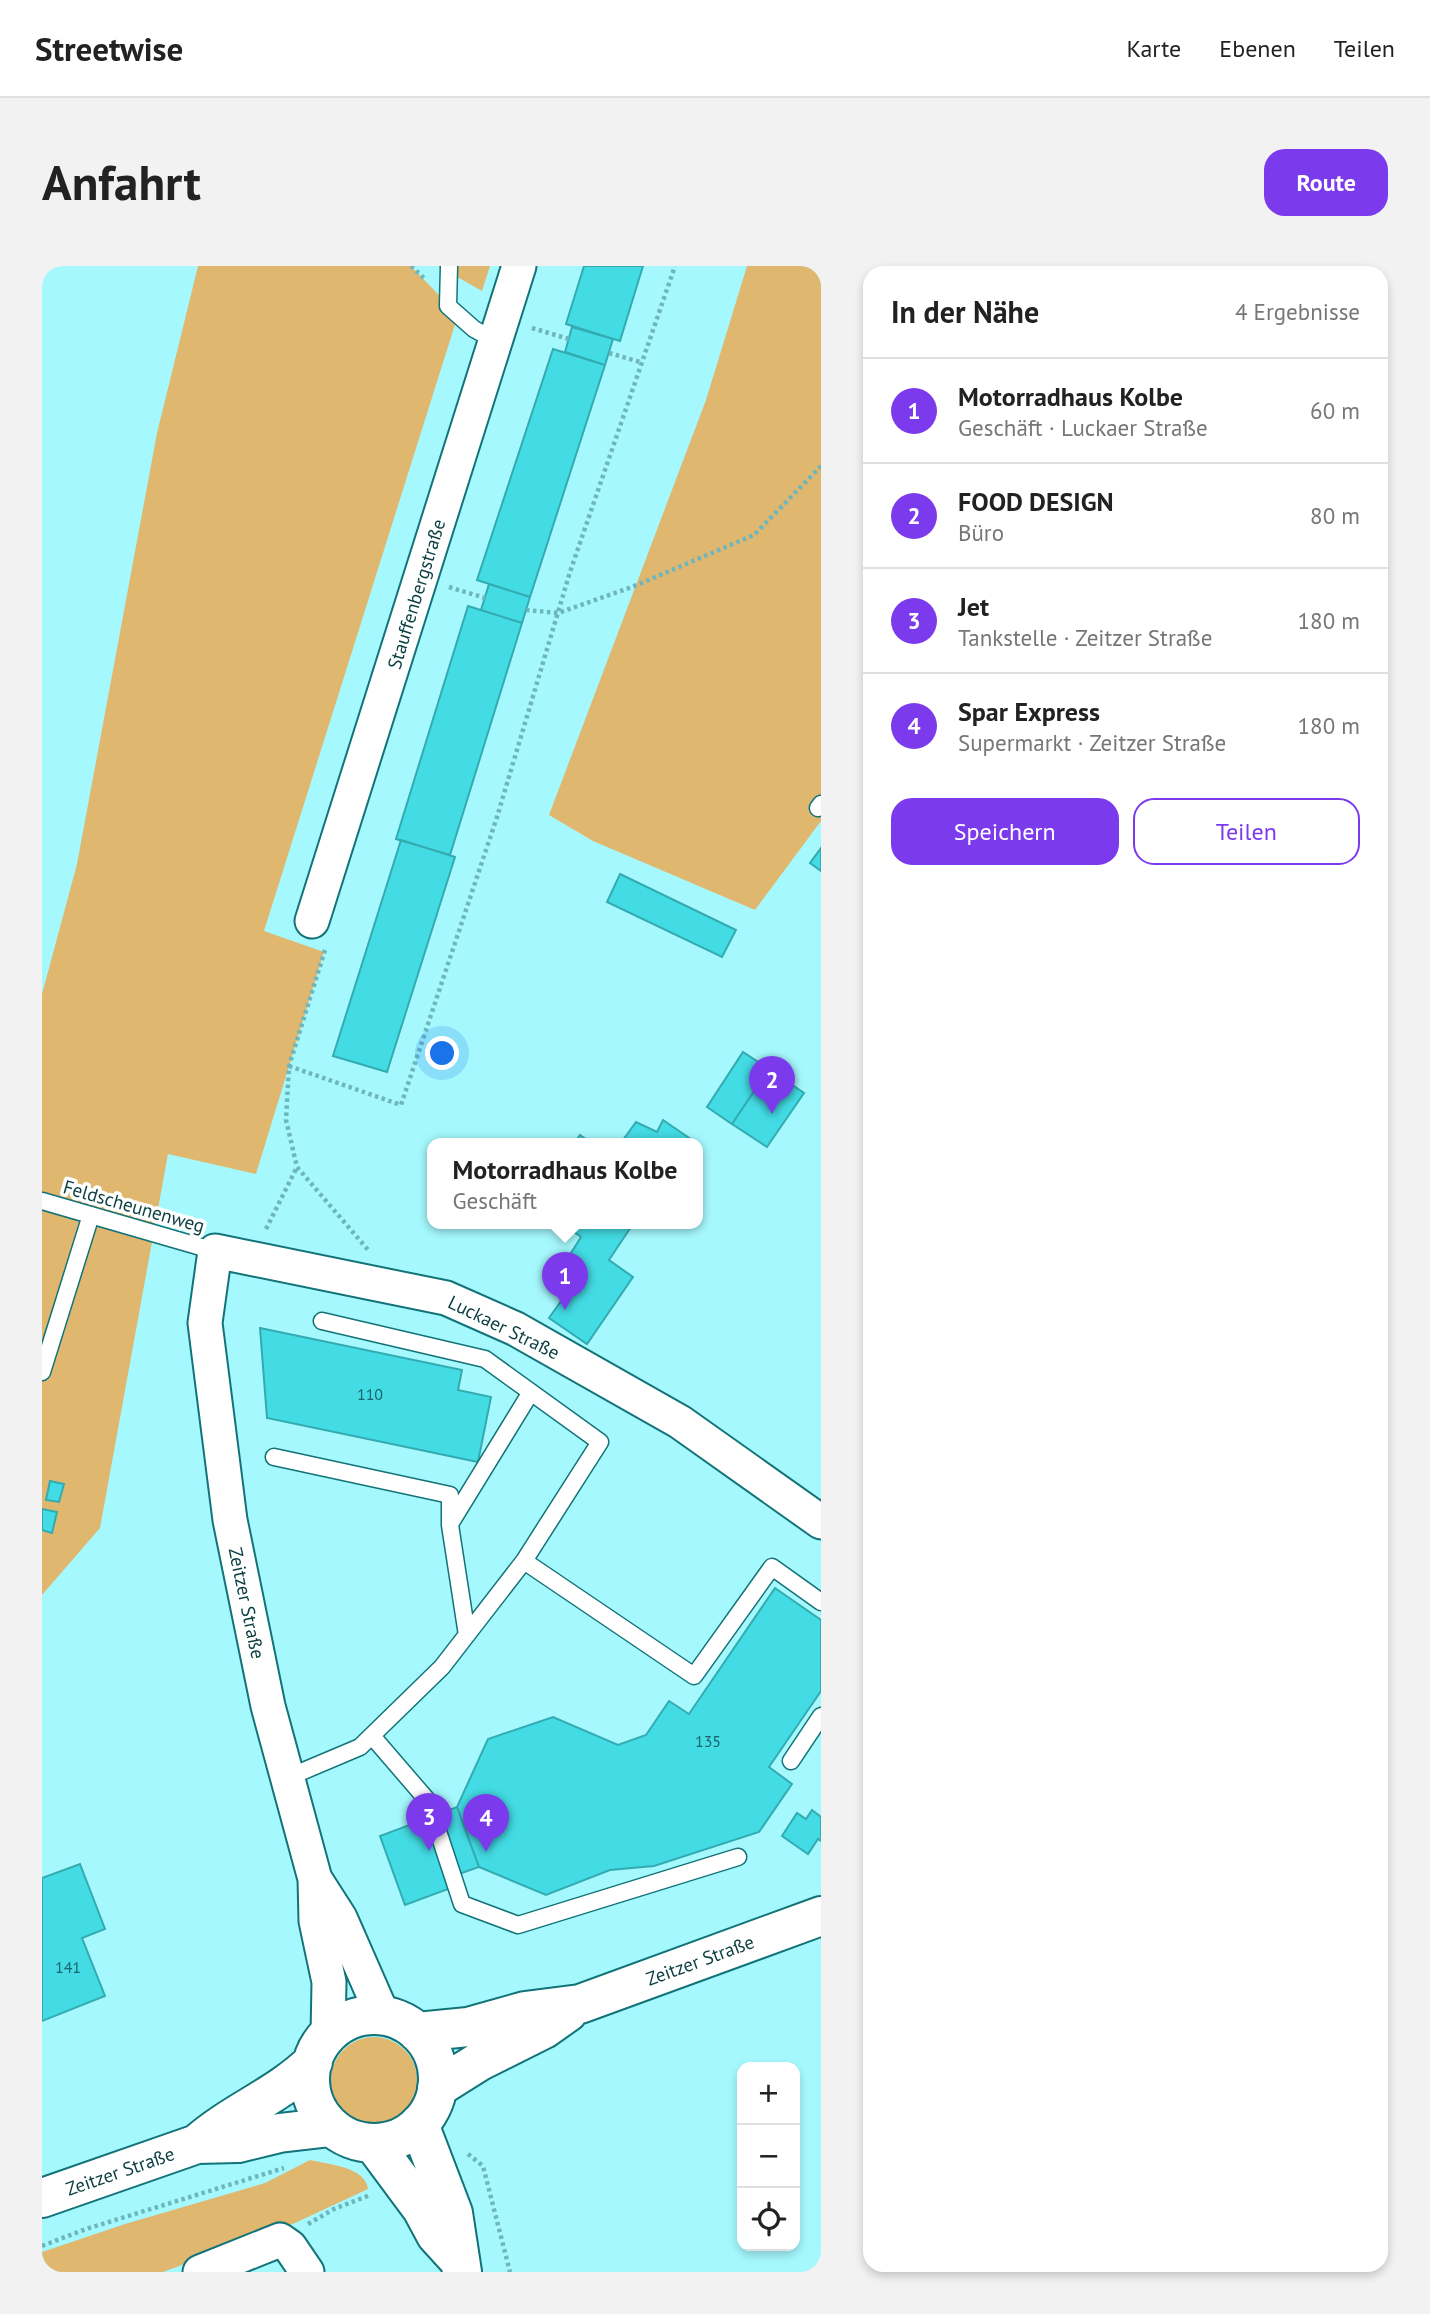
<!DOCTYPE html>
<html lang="de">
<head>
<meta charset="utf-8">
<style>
  :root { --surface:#fff; --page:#f2f2f2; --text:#222; --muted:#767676; --line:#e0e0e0; --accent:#7c3aed }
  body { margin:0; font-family:"PT Sans",sans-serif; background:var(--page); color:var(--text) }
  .controls { position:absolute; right:21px; bottom:21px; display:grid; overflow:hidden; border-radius:14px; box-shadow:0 4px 10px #0003 }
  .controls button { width:63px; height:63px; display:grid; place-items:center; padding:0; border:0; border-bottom:2px solid var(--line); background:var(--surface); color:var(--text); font:35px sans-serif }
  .you { position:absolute; left:401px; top:788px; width:24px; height:24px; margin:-18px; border:5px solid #fff; border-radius:50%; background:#1a73e8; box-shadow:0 0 0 10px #1a73e833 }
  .badge { display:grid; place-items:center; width:46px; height:46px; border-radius:50%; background:var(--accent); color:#fff; font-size:23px; font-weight:700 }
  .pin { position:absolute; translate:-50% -58px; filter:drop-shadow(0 2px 4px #0008) }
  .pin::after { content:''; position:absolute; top:37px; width:24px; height:21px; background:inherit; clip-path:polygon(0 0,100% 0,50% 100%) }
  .popup { position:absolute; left:385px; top:872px; width:276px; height:91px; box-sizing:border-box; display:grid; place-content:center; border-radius:14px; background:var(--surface); filter:drop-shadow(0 2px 5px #0005); font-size:23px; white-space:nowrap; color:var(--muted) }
  .popup b { font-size:26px; color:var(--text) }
  .popup::after { content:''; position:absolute; left:50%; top:100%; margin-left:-14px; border:14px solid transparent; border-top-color:var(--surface) }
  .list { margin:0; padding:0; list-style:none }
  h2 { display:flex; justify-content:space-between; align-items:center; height:91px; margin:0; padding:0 28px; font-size:30px }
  h2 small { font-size:23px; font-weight:400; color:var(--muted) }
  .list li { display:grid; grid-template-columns:46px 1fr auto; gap:21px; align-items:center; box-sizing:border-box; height:105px; padding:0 28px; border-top:2px solid var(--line) }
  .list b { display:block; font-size:26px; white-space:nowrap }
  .list p { margin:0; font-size:23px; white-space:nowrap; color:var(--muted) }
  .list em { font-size:23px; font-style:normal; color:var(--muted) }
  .actions { display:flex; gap:14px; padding:21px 28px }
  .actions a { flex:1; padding:16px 0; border:2px solid var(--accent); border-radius:21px; text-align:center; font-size:24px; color:var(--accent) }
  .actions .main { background:var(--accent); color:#fff }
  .icon { flex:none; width:38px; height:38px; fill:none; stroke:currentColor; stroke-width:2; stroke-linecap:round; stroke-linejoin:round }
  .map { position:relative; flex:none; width:779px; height:2006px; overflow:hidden; border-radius:21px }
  header { display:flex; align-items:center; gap:42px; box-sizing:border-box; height:98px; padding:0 35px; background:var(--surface); border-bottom:2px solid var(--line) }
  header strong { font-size:33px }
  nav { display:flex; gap:38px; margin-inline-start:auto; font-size:24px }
  .intro { display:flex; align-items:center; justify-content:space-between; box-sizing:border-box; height:168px; padding:0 42px }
  h1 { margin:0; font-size:49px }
  .button { padding:18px 32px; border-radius:21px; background:var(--accent); color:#fff; font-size:24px; font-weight:700 }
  main { display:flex; gap:42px; padding:0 42px }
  aside { flex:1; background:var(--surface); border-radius:21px; box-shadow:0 4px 10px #0003 }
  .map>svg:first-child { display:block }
</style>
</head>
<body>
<header>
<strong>Streetwise</strong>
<nav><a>Karte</a><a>Ebenen</a><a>Teilen</a></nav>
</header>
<div class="intro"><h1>Anfahrt</h1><a class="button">Route</a></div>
<main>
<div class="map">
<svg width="779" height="2006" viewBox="0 0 779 2006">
  <rect width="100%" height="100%" fill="#a5f9fe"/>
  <!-- green -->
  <path fill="#e0b76f" d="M156,0H369L416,49L222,665L282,686L214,908L126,888L58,1262L0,1329V728L35,598L115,167Z
    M396,0H448L440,25Z
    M705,0H779V555L713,644L551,575L507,549L664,134Z
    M289 1814a43 43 0 1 1 86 0a43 43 0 1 1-86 0Z
    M268,1894C285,1898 324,1901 326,1923L253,1957L121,2006H0V1986L83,1958L223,1917Z"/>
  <!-- building -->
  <path fill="#43dbe4" stroke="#33abb1" stroke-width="2" d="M542,0H601L578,75L524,58Z
    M530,61L571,73L563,99L523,86Z
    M511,83L563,99L488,331L435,314Z
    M447,318L488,331L480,357L439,344Z
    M426,340L480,357L408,589L354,573Z
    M359,574L413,591L345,806L291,790Z
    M779,582V605L768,597Z
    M578,608L694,664L680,691L565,636Z
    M701,786L727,803L690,858L665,841Z
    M727,803L762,827L725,881L690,858Z
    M621,854L656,878H586L581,874L594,856L615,866Z
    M538,869L551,878H532Z
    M521,958H591L567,994L591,1011L545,1078L507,1052L529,1021L517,1006L539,971Z
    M218,1062L420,1104L416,1124L449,1131L436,1196L225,1152Z
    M8,1215L22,1218L17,1236L4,1234Z
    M0,1243L15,1246L10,1267L0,1264Z
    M733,1322L779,1354V1425L727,1501L750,1518L717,1566L612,1600L568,1604L504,1629L437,1601L415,1541L446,1473L511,1451L576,1479L604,1469L627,1435L647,1448Z
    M415,1541L437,1601L414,1609L417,1619L363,1639L338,1570Z
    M770,1544L779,1551V1575L776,1573L766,1588L740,1570L755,1547L764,1553Z
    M38,1598L63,1663L40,1672L63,1730L0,1755V1612Z"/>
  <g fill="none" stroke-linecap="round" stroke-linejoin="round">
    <!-- lane casing -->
    <g stroke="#127378" stroke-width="19">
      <path id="lane" d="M407,0L406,40L432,63L452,74
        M776,542L779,538
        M0,935L173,985
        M0,1106L49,949
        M232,1191L408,1229V1259L425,1369
        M408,1258L489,1126
        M482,1295L652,1410L730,1301L779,1336
        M330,1470L386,1535L420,1638L476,1659L696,1591
        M749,1495L779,1450
        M247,1511L318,1481L400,1401L482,1295L558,1176L443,1093L280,1055"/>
    </g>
    <!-- street casing -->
    <g stroke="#127378" stroke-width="37">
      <path id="street" d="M270,655L477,0
        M273,1613L298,1652L341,1750
        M286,1769L287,1716L274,1655L273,1613L226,1440L188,1254L163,1057L173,985L404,1032L474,1063L638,1156L779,1256
        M158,2006L238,1974L248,1981L265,2006"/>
    </g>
    <!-- secondary casing -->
    <g stroke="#127378" stroke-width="42">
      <path id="secondary" d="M377,1858L411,1947L420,2006
        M331,1877L380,1943L394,1969L414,1991"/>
    </g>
    <!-- primary casing -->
    <g stroke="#127378" stroke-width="42">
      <path id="primary" d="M268 1813a64 64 0 1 1 128 0a64 64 0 1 1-128 0Z
        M375,1766L426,1761L483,1745L538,1738L779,1650
        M395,1822L438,1795L502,1763L526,1746
        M155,1878C191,1846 236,1830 271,1796
        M0,1932L155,1878L196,1877L237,1867L289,1861"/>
    </g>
    <!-- path -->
    <path stroke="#6eb6bb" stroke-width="4.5" stroke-dasharray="3.5 3.5" stroke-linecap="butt" d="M369,0L384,14
      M490,62L527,73
      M567,87L598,96
      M407,321L443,332
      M484,344L516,347L590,321L712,269L779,200
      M283,684L247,800L244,854L255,901L327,985
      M247,800L359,839L455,551L528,306L633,0
      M224,963L255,901
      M426,1888L441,1900L468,2006
      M266,1958L292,1943L328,1929
      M0,1980L44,1963L242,1902"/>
    <!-- lane -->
    <use href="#lane" stroke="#fff" stroke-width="16"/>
    <!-- street -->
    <use href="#street" stroke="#fff" stroke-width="33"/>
    <!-- secondary -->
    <use href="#secondary" stroke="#fff" stroke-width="38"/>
    <!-- primary -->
    <use href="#primary" stroke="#fff" stroke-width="38"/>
  </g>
  <g text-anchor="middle" stroke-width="7" stroke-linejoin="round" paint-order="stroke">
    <!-- number labels -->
    <g font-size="16" fill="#19656a">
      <text x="328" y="1134">110</text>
      <text x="666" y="1481">135</text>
      <text x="26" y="1707">141</text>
    </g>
    <!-- street labels -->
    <g font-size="19" fill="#0b3e41" stroke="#fff">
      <text transform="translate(374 328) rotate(-73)" y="7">Stauffenbergstraße</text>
      <text transform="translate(92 940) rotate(16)" y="7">Feldscheunenweg</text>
      <text transform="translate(462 1061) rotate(26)" y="7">Luckaer Straße</text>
      <text transform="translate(205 1337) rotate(78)" y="7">Zeitzer Straße</text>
      <text transform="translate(658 1694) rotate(-20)" y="7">Zeitzer Straße</text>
      <text transform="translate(78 1905) rotate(-19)" y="7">Zeitzer Straße</text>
    </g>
  </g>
</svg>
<div class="controls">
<button>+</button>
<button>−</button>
<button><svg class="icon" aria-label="locate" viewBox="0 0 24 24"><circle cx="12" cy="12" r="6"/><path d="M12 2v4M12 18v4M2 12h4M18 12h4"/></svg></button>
</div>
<div class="you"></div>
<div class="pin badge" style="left:523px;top:1044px">1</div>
<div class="popup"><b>Motorradhaus Kolbe</b>Geschäft</div>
<div class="pin badge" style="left:730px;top:848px">2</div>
<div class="pin badge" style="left:387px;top:1585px">3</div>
<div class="pin badge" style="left:444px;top:1586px">4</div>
</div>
<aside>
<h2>In der Nähe<small>4 Ergebnisse</small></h2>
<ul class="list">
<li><span class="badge">1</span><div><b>Motorradhaus Kolbe</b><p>Geschäft · Luckaer Straße</p></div><em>60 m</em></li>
<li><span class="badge">2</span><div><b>FOOD DESIGN</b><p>Büro</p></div><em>80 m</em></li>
<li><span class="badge">3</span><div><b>Jet</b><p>Tankstelle · Zeitzer Straße</p></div><em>180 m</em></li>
<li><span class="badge">4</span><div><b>Spar Express</b><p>Supermarkt · Zeitzer Straße</p></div><em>180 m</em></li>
</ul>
<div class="actions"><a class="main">Speichern</a><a>Teilen</a></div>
</aside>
</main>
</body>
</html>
